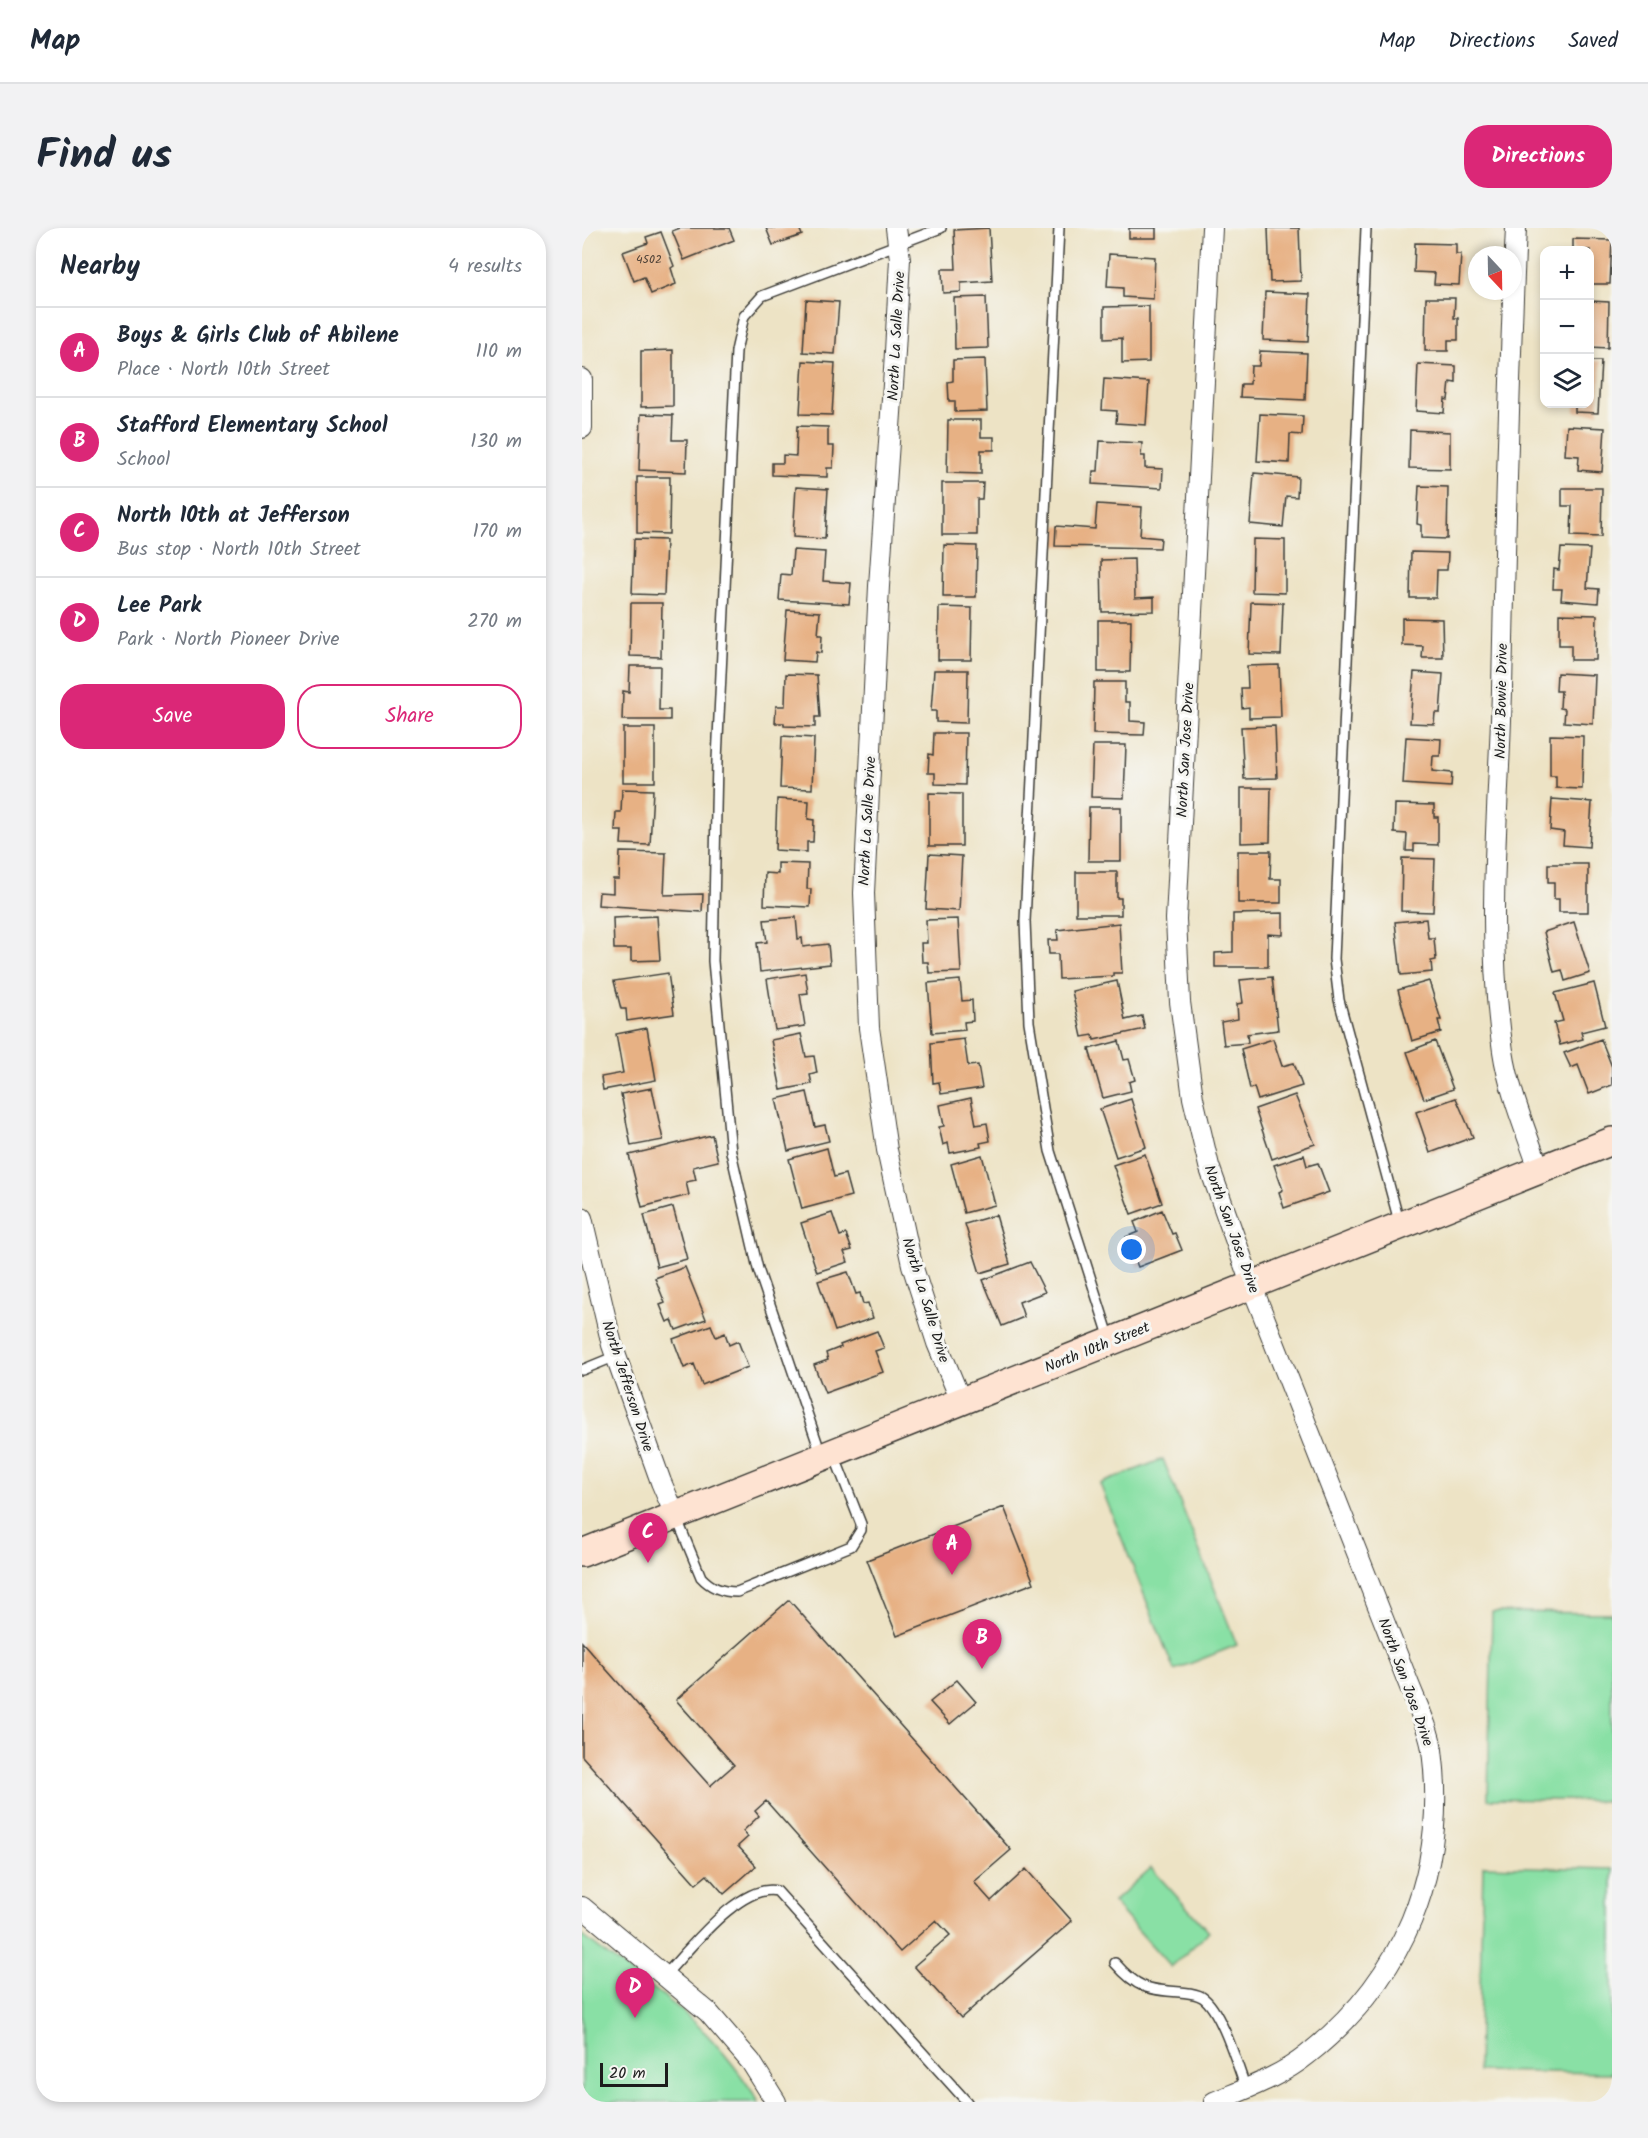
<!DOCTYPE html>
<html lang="en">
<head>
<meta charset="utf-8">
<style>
  :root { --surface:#fff; --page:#f2f2f3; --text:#1f2937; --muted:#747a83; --line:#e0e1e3; --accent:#db2777 }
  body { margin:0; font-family:Kalam,sans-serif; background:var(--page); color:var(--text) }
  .controls { position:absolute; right:18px; top:18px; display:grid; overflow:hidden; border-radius:12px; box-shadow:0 3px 9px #0003 }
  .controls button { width:54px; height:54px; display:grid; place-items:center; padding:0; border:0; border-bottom:2px solid var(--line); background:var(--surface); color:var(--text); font:30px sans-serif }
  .compass { position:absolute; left:886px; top:18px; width:54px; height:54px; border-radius:50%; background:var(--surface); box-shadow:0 3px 9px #0003; rotate:158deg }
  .scale { position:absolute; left:18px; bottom:15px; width:68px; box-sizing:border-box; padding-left:6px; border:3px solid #1c1c1c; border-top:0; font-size:16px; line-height:21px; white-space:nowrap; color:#1c1c1c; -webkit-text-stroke:4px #f6f6f2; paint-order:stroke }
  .you { position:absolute; left:550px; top:1022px; width:21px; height:21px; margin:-15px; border:4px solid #fff; border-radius:50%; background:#1a73e8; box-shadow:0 0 0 9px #1a73e833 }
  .badge { display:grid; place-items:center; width:39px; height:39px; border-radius:50%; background:var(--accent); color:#fff; font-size:20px; font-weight:700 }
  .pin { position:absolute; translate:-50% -50px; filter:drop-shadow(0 2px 3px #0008) }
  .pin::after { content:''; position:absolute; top:32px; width:21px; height:18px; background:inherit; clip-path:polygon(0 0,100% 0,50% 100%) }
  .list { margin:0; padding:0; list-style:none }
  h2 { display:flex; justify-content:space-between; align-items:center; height:78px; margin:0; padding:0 24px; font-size:26px }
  h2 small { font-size:20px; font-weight:400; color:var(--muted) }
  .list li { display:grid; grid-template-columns:39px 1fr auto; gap:18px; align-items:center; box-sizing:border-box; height:90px; padding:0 24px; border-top:2px solid var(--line) }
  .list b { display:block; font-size:22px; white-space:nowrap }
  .list p { margin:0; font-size:20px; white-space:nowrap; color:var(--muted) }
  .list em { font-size:20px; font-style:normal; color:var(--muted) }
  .actions { display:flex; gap:12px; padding:18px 24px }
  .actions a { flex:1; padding:14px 0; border:2px solid var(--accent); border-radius:24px; text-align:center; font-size:21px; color:var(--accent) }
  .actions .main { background:var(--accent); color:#fff }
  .icon { flex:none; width:33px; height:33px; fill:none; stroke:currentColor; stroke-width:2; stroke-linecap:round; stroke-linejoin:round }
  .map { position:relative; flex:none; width:1030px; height:1874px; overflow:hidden; border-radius:24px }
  header { display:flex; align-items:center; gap:36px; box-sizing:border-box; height:84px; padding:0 30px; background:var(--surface); border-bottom:2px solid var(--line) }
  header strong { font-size:28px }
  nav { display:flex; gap:33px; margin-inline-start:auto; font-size:21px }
  .intro { display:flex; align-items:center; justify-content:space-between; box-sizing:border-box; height:144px; padding:0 36px }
  h1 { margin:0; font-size:42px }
  .button { padding:15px 27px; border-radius:24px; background:var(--accent); color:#fff; font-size:21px; font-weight:700 }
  main { display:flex; gap:36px; padding:0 36px }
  aside { flex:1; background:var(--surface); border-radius:24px; box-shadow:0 3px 9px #0003 }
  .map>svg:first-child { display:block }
</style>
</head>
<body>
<header>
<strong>Map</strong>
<nav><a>Map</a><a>Directions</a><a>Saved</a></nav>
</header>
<div class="intro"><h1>Find us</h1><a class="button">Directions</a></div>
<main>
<aside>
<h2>Nearby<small>4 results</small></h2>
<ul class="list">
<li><span class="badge">A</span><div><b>Boys &amp; Girls Club of Abilene</b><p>Place · North 10th Street</p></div><em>110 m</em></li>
<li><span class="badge">B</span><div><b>Stafford Elementary School</b><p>School</p></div><em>130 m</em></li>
<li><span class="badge">C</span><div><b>North 10th at Jefferson</b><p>Bus stop · North 10th Street</p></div><em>170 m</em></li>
<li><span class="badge">D</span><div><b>Lee Park</b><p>Park · North Pioneer Drive</p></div><em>270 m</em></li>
</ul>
<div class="actions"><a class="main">Save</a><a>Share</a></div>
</aside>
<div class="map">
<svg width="1030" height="1874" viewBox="0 0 1030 1874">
  <rect width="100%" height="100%" fill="#f6f6f2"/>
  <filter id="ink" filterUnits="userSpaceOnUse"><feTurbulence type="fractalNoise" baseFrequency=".0167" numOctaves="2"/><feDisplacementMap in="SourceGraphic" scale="12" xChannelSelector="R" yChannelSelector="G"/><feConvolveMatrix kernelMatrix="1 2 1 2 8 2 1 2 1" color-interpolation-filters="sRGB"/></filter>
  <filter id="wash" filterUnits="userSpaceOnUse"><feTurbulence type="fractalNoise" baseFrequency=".008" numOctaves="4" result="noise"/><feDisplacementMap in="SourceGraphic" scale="24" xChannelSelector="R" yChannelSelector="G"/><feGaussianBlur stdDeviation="1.35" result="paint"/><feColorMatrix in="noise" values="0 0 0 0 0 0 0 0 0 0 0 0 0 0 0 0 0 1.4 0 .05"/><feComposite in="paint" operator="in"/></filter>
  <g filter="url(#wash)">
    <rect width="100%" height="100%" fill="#ede3c5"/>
    <!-- green -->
    <path fill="#89e0a5" stroke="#527e60" stroke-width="1.5" d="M581,1231L655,1417L592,1442L518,1256Z
      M910,1384L1030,1385V1573L906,1571Z
      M901,1638L1030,1641V1845L896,1843Z
      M569,1640L627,1704L589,1739L531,1674Z
      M0,1707C27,1730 57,1749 85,1771C121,1798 153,1836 177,1874H0Z"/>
    <g id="blocks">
      <!-- building -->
      <path fill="#e7b184" d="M98,0H147L152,12L102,32L90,3Z
        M184,0H217L220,7L191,17Z
        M407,0L410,53L379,55V64L361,65L360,41H374L372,2Z
        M547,0H574V10H547Z
        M686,0H717L719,53L688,54Z
        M79,4L92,38L89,40L94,56L69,66L62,49L52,53L41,24L66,15L64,9Z
        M991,11L1030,12L1028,56H1008V22H991Z
        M833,15L874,16V26H879L877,57L852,56L853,45L832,44Z
        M527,26L573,29L571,71L541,69V60L525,59Z
        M683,64L728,66L726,114L681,112Z
        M404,69L406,120L373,121L372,70Z
        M844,70H873L872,90H876V112H866V123H843Z
        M224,72L257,74L253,126L221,124Z
        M1008,73L1027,74L1026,120L1008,119Z
        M567,78V134L540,135V110L522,111V79Z
        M91,122V178L59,179V123Z
        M678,123L725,125L723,172L658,169L659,156H668L669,138H677Z
        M403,131L405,183L373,184V173H367L366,154L371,153V132Z
        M221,133L253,135L250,187L218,186Z
        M1008,133H1019L1016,185L993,184V176H1008Z
        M836,136L874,138V155L868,154L866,172L863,171L862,185L834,183Z
        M522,151L567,154L564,197L534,195L535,183L520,182Z
        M59,186L91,187L90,212H105L104,244L57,242Z
        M678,186L721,188L720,207L708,206L707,235L675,233Z
        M366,192H399V209H412V222H399V246L365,245Z
        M215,198L246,199V218H252L251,240H245V249L190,247V235H201V227L214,228Z
        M985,198L1023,200L1020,244L996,242L997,228L983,227Z
        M828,202L868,204V241L827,240Z
        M518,213L560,215L559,228H563V240L581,241L580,260L510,256L511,243H516Z
        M672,245L716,249L715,269L704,268L701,299L668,296Z
        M55,249H88L87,306L55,305Z
        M360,255H401L400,271H395V307H360Z
        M837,258L866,259L865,311L839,310V297L835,296Z
        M214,259L246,261L243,311L211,309Z
        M980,260H1020L1019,309L989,308L990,278H980Z
        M515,276L560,279L558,308L579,310L578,320L473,318L474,298L513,301Z
        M52,311L84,312L82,367L50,366Z
        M671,311L703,312V365L670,364Z
        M362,317L395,318L394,369H361Z
        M979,320L1008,321L1005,360L1017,361L1016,375L979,372L980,361H971L972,341L977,342Z
        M211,322L243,324L241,353L269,355L267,376L197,372L199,346L209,347Z
        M829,324L866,325L865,342H855L854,370H828Z
        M552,331L553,370L572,369V383L520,384L519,332Z
        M669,374L701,375L699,427L667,426Z
        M49,375H80L79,429L48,428Z
        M357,379L390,380L389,432H356Z
        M205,382L238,384L236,407H240L239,425L234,424L233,434L201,432Z
        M977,386L1015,387L1014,432H989V417H977Z
        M820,390L860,391L861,430H840L841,418L820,417Z
        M516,392H549L548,444H516Z
        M697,437L699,489L667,490V479L660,480L659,460H666L665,438Z
        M48,438H78L77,482H88V492H40L41,463L47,464Z
        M352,442H386L385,495L354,494V483H349Z
        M832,444L861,446L858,485H853L852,496L828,495Z
        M975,445L1013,447L1011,496L982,494L983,481L978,480L979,463H974Z
        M204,446L235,447L238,489H233V499L202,498V495H193L194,478H203Z
        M512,454H543V474H548V493L563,494L562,507L511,506Z
        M693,498L695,550L662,551L659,499Z
        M41,500H73V554H41Z
        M352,505H384L383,557L353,556V545H346L347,526L351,527Z
        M968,507L1001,508L1000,561L974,560V548H968Z
        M200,508L232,510L230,561L198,560Z
        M824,509L859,511L858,528H851L850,543L870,545L869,559L821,556Z
        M511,517H544L542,570L509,569Z
        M659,560H689L688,614L659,615Z
        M40,561L71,562L68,617L39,616L40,603H33L34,584H39Z
        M347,565L380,566V618H347Z
        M195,571L227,573L226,591L232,592L231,614H225V624L193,622Z
        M970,571L1010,574L1007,619L981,617L982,604L968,602Z
        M813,576L852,577V589H856V617L832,616V623H824L825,606L812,605Z
        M507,579H539V633H506Z
        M656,623H689L688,651H699V675H656Z
        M38,624L84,625L82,667L121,666L120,684L16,677L17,664L31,665V651H37Z
        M347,626L380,628L377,683L344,681Z
        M820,630L853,631L851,684L819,683Z
        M196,635L226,636L225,661H229L228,679L182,677L183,645L196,646Z
        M966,636H1006V684H977V671H972V654H966Z
        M494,644H535V670H539V687H494Z
        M701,685V707L686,706V739H633V725L651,724V686Z
        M75,688L78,732L49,733V721H32L31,690Z
        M214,689L216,711L220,710L221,719L246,716L248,736L178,744L175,715L185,714L182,692Z
        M376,691L379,744L347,745L346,734H340L339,715H345L344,692Z
        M844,691L846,710H852L854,732L849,733L850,744L819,747L813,694Z
        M992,694L1008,745L983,753L980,742L972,744L962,704Z
        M537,695L540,745H531V748L477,751L476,726H467L466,712H476L475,702Z
        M86,745L92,786L45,793L44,781H39L32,753Z
        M223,745L226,765L218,766L223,798L193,802L185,751Z
        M690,749L696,802L665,806L666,815L642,817L639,794L656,791L655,776L661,775L658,752Z
        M378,752L380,773L390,772L391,793L382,794L383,802L350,805L346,755Z
        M535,753L543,792L560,788L563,801L512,812L511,807L500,809L490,763Z
        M847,753L859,792H856L859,804L830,813L816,762Z
        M1012,755L1023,798L999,804L1001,811L978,817L972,795L981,793L973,765Z
        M65,800L74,852L21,862L19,849L41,845L34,806Z
        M219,806L224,829L232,828L235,845L228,847L230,856L199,862L189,812Z
        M382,811L386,838L396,837L400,860L359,866L357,854L351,855L349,815Z
        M691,811L700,838L712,835L720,858L676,872L672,859L668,861L659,821Z
        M1019,811L1030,839V857L1007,866L996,837L989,840L982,825Z
        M537,813L542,832L547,831L553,852L547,854L549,863L521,870L507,821Z
        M853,813L871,861L842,871L825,824Z
        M70,860L81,912L49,918L39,866Z
        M225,864L233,899L243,897L247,913L206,923L194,871Z
        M713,867L733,916L690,931L673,881Z
        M389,870L394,897L405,895L408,913L398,915L399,919L368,925L366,915L361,917L357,899L362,898L358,877Z
        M874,870L891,909L848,925L834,884Z
        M549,871L564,919L534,929L518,881Z
        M130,907L136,933L111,939L114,952L104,954L107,967L60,979L47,927Z
        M245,920L252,949L263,946L269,968L220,981L207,931Z
        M563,926L580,975L549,986L531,937Z
        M400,927L413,977L382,985L369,936Z
        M722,927L725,938L736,935L747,964L702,980L697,964L701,962L692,937Z
        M91,979L105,1031L75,1039L62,987Z
        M580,982L590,1006L593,1005L600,1022L556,1039L544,1009L556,1004L552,994Z
        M250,985L258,1008L264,1006L270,1022L262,1024L266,1034L235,1044L219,995Z
        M414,987L428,1036L398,1045L383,996Z
        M448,1034L463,1064L437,1074L442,1089L420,1098L401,1052Z
        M103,1039L124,1091L94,1102L90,1092L85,1094L78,1077L83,1075L73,1050Z
        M266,1044L274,1066L278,1065L281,1076L286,1075L291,1090L253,1103L236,1053Z
        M129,1097L134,1109L143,1105L147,1117L156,1113L166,1139L120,1157L112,1136L102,1140L91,1111Z
        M295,1103L302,1120L293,1123L301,1144L243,1165L232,1137L246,1132L244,1125L259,1119L258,1117Z
        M422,1279L452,1355L315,1408L285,1332Z
        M207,1372L429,1622L392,1654L409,1673L444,1641L490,1693L379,1790L332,1738L368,1707L354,1692L318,1724L184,1573L173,1583L177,1588L161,1603L166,1609L156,1618L174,1638L142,1666L125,1647L114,1656L0,1528V1414L128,1558L152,1537L94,1472Z
        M375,1452L394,1474L368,1496L348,1474Z"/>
    </g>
  </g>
  <g filter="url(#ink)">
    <use href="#blocks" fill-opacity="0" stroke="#3b3a35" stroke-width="1.5"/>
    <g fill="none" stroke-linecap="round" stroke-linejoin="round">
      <!-- service casing -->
      <g stroke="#3b3a35" stroke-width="12">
        <path id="service" d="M477,0L443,693L447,794L468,923L528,1111
          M784,0L752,731L757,772L818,997
          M0,1142L34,1128
          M239,1226L176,1041L149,924L131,733L135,532L154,123L162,88L180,68L359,0
          M95,1291L119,1349C129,1360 140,1364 155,1364L269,1318L279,1302V1296L252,1227
          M533,1735C555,1760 565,1762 598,1764C605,1765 613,1765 620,1769C639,1781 656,1839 664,1861
          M83,1747C107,1722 159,1654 195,1663L385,1874"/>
      </g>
      <!-- minor casing -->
      <g stroke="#3b3a35" stroke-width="22">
        <path id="minor" d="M314,0L318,31L312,142L297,358L282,665L287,800L305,922L330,1037L355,1115L379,1173
          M630,0L594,691L598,774L611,870L627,938L669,1056L826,1454C834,1475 847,1500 850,1522C866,1645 821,1751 725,1827C698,1849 663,1861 632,1874
          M934,0C927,154 923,308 920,462C917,581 903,703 921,823C927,863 944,903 957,941
          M0,151V200
          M0,990L30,1117L79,1254L94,1289
          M0,1679L126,1784L169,1834L194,1874"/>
      </g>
      <!-- secondary casing -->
      <g stroke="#3b3a35" stroke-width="30">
        <path id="secondary" d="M0,1325L1030,913"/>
      </g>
      <!-- service -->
      <use href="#service" stroke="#fff" stroke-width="9"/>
      <!-- minor -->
      <use href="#minor" stroke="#fff" stroke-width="20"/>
      <!-- secondary -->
      <use href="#secondary" stroke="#fee3d2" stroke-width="27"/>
    </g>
  </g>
  <g text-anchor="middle" stroke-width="6" stroke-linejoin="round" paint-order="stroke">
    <!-- number labels -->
    <g font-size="12" fill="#4f4136">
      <text x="67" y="35">4502</text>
    </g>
    <!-- street labels -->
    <g font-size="15" fill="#1c1c1c" stroke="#f6f6f2">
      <text transform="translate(314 108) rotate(-87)" y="5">North La Salle Drive</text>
      <text transform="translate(919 473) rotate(-89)" y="5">North Bowie Drive</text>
      <text transform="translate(603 522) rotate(-87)" y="5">North San Jose Drive</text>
      <text transform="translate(285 593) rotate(-87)" y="5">North La Salle Drive</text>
      <text transform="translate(650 1001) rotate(70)" y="5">North San Jose Drive</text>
      <text transform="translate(344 1072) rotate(73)" y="5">North La Salle Drive</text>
      <text transform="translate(515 1119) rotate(-22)" y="5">North 10th Street</text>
      <text transform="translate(46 1158) rotate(72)" y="5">North Jefferson Drive</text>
      <text transform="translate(824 1454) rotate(70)" y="5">North San Jose Drive</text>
    </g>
  </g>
</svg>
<div class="controls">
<button>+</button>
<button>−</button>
<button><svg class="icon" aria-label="layers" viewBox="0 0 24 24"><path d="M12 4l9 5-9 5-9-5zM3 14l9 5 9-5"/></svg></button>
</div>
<svg class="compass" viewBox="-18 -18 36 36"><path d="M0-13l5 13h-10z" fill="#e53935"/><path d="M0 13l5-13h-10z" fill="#747a83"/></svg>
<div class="scale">20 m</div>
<div class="you"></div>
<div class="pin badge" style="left:370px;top:1347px">A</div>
<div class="pin badge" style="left:400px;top:1441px">B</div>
<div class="pin badge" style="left:66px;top:1335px">C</div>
<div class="pin badge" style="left:53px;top:1790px">D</div>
</div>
</main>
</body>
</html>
